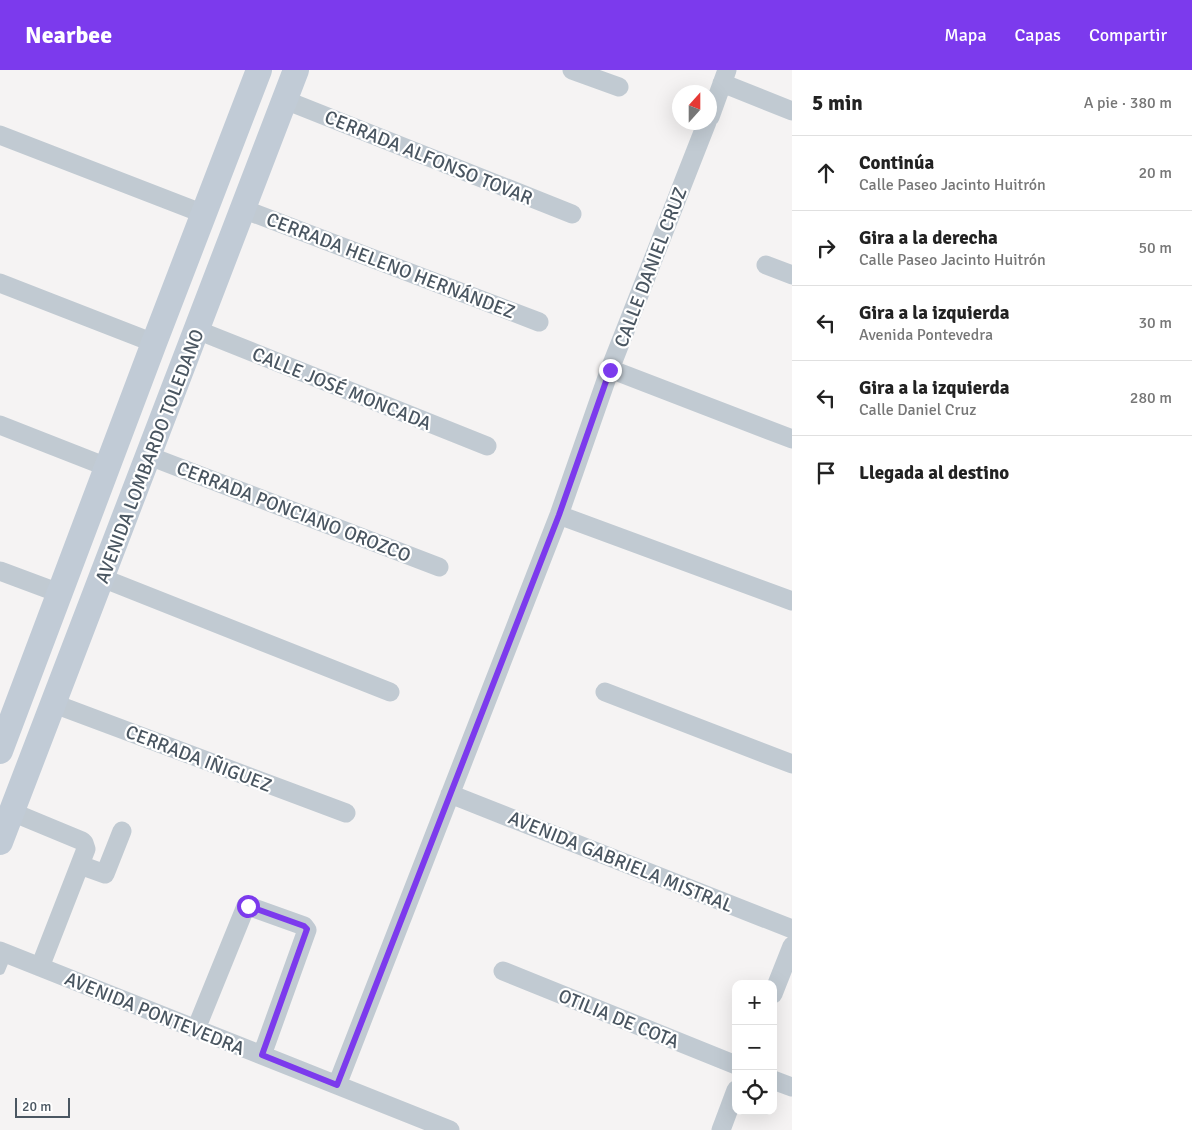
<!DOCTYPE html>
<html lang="es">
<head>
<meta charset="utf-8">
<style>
  :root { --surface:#fff; --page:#f2f2f2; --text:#222; --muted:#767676; --line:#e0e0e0; --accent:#7c3aed }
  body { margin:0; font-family:Signika,sans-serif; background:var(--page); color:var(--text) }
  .controls { position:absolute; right:15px; bottom:15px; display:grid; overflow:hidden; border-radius:10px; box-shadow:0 5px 20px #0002 }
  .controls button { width:45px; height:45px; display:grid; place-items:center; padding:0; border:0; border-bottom:1px solid var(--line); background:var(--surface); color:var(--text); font:25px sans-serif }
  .compass { position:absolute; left:672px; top:15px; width:45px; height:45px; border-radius:50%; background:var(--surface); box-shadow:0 5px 20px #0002; rotate:21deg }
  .scale { position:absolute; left:15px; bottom:12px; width:55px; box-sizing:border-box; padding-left:5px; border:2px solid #4a5661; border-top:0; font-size:14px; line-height:18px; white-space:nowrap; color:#4a5661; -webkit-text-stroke:4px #fff; paint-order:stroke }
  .stop { position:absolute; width:15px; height:15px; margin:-11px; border:4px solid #7c3aed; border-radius:50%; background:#fff }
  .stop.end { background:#7c3aed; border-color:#fff; box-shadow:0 1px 5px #0008 }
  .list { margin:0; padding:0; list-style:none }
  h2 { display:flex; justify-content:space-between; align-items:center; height:65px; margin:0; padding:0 20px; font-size:21px }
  h2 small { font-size:16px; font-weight:400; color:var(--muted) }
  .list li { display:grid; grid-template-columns:32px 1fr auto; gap:15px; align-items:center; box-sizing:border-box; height:75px; padding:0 20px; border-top:1px solid var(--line) }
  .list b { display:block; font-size:19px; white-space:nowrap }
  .list p { margin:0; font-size:16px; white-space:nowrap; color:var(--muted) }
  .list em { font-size:16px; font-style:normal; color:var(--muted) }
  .icon { flex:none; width:28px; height:28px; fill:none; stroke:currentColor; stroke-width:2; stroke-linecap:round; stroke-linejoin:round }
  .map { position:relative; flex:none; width:792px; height:1060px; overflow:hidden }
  header { display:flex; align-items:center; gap:30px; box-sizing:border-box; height:70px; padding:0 25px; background:var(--accent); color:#fff }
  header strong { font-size:24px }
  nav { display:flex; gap:28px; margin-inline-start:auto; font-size:18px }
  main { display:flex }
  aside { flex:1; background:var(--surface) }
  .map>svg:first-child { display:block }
</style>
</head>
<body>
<header>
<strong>Nearbee</strong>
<nav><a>Mapa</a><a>Capas</a><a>Compartir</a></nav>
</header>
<main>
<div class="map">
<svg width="792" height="1060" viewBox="0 0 792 1060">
  <rect width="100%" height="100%" fill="#f5f3f3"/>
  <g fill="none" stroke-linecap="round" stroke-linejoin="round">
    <!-- lane -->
    <path stroke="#c1cad2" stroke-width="10" d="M0,900L7,883"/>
    <!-- street -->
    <path stroke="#c1cad2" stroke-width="19" d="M572,0L619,17
      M722,13L792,41
      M285,30L572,144
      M710,47L727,0
      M0,65L204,144
      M243,139L539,252
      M766,195L792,205
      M0,213L154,273
      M197,260L487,376
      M610,299L792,369
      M0,355L107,397
      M149,386L439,497
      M559,445L792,531
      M0,501L59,523
      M102,508L390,622
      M605,622L792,694
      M52,633L346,743
      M450,724L792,859
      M12,742L82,771L84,773L86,779L40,897
      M80,795L105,804L122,761
      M0,881L450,1060
      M503,901L736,995
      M773,924L792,876
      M196,959L246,836H248L304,856L307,860L262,985
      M773,1010L792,1017
      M337,1015L559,445L610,299L707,52
      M721,1060L736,1020"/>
    <!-- secondary -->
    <path stroke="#c1cbd6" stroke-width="26" d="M0,681L154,273L259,0
      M0,772L296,0"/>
  </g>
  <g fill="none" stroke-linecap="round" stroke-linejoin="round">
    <!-- route -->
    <path stroke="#7c3aed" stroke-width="6" d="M248,836L304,856L307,859L262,985L337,1015L559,445L610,300"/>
  </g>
  <g text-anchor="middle" stroke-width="4.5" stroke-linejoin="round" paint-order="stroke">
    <!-- street labels -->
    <g font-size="19" fill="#4a5661" stroke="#fff">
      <text transform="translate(429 87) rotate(22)" y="7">CERRADA ALFONSO TOVAR</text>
      <text transform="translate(391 195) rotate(21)" y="7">CERRADA HELENO HERNÁNDEZ</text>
      <text transform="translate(650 197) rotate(-69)" y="7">CALLE DANIEL CRUZ</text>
      <text transform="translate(342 318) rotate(22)" y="7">CALLE JOSÉ MONCADA</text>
      <text transform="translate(149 386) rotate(-69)" y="7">AVENIDA LOMBARDO TOLEDANO</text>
      <text transform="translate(294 441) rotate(21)" y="7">CERRADA PONCIANO OROZCO</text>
      <text transform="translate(199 688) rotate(21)" y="7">CERRADA IÑIGUEZ</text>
      <text transform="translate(621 791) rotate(22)" y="7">AVENIDA GABRIELA MISTRAL</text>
      <text transform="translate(155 943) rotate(22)" y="7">AVENIDA PONTEVEDRA</text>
      <text transform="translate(619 948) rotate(22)" y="7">OTILIA DE COTA</text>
    </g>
  </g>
</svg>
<div class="controls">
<button>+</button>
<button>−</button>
<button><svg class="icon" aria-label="locate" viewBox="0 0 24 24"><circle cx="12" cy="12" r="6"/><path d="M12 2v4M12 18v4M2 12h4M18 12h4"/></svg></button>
</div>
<svg class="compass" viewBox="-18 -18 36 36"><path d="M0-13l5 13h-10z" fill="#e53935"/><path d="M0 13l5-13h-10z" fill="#767676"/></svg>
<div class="scale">20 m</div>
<div class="stop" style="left:248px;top:836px"></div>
<div class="stop end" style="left:610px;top:300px"></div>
</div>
<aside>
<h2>5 min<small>A pie · 380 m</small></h2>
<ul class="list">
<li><svg class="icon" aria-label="ahead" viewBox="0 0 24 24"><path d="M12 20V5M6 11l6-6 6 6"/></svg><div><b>Continúa</b><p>Calle Paseo Jacinto Huitrón</p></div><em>20 m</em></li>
<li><svg class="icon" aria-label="right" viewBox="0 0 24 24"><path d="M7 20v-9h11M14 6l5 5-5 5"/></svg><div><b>Gira a la derecha</b><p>Calle Paseo Jacinto Huitrón</p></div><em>50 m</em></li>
<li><svg class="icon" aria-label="left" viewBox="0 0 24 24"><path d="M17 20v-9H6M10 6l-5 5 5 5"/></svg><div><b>Gira a la izquierda</b><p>Avenida Pontevedra</p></div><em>30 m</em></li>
<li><svg class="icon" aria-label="left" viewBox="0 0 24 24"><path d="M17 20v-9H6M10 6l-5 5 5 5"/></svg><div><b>Gira a la izquierda</b><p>Calle Daniel Cruz</p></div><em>280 m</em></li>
<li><svg class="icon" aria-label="arrive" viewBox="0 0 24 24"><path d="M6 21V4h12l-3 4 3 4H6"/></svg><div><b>Llegada al destino</b></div></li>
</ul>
</aside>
</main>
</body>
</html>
